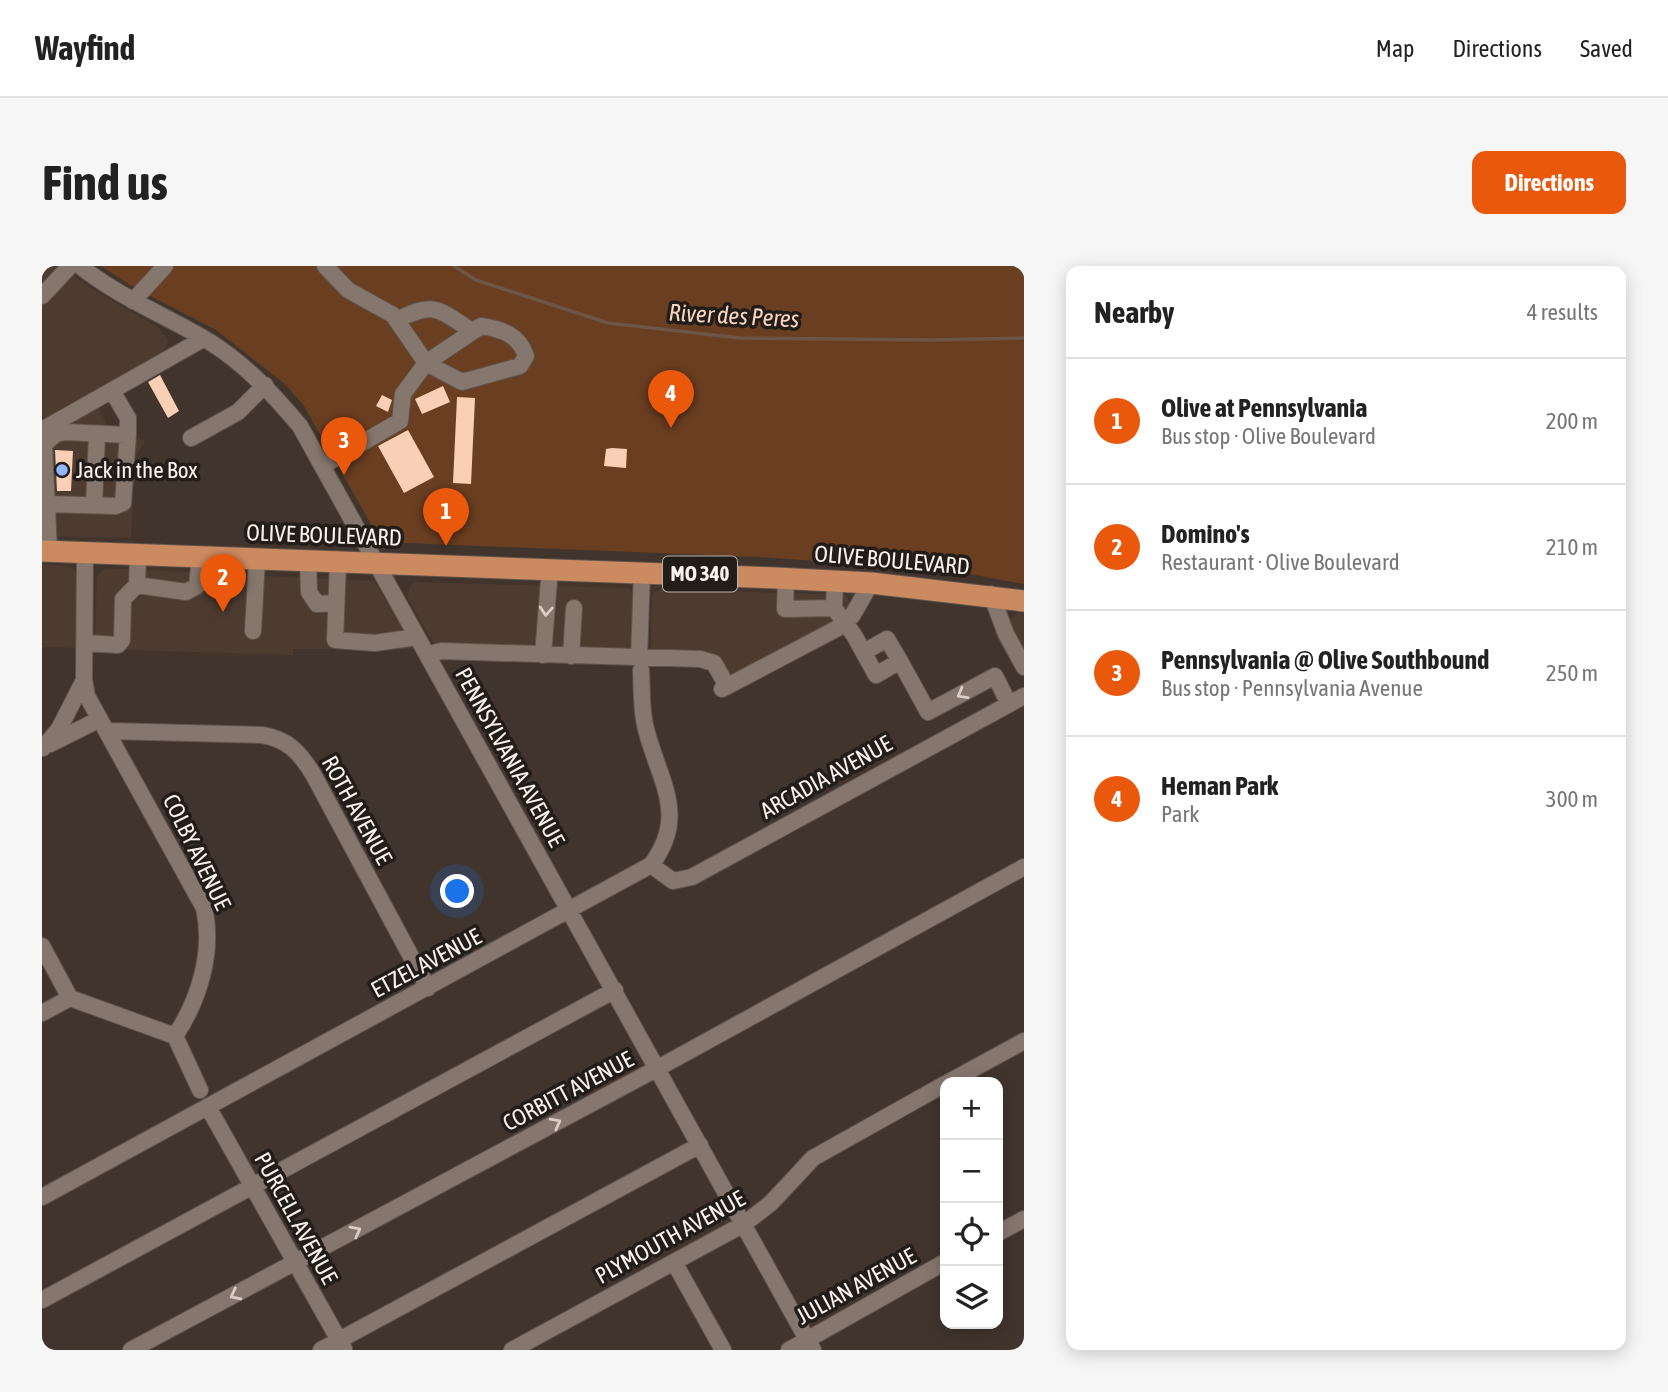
<!DOCTYPE html>
<html lang="en">
<head>
<meta charset="utf-8">
<style>
  :root { --surface:#fff; --page:#f6f6f6; --text:#222; --muted:#767676; --line:#e0e0e0; --accent:#ea580c }
  body { margin:0; font-family:"Asap Condensed",sans-serif; background:var(--page); color:var(--text) }
  .controls { position:absolute; right:21px; bottom:21px; display:grid; overflow:hidden; border-radius:14px; box-shadow:0 4px 18px #0003 }
  .controls button { width:63px; height:63px; display:grid; place-items:center; padding:0; border:0; border-bottom:2px solid var(--line); background:var(--surface); color:var(--text); font:35px sans-serif }
  .you { position:absolute; left:416px; top:626px; width:24px; height:24px; margin:-18px; border:5px solid #fff; border-radius:50%; background:#1a73e8; box-shadow:0 0 0 10px #1a73e833 }
  .badge { display:grid; place-items:center; width:46px; height:46px; border-radius:50%; background:var(--accent); color:#fff; font-size:23px; font-weight:700 }
  .pin { position:absolute; translate:-50% -58px; filter:drop-shadow(0 2px 4px #0008) }
  .pin::after { content:''; position:absolute; top:37px; width:24px; height:21px; background:inherit; clip-path:polygon(0 0,100% 0,50% 100%) }
  .list { margin:0; padding:0; list-style:none }
  h2 { display:flex; justify-content:space-between; align-items:center; height:91px; margin:0; padding:0 28px; font-size:30px }
  h2 small { font-size:23px; font-weight:400; color:var(--muted) }
  .list li { display:grid; grid-template-columns:46px 1fr auto; gap:21px; align-items:center; box-sizing:border-box; height:126px; padding:0 28px; border-top:2px solid var(--line) }
  .list b { display:block; font-size:26px; white-space:nowrap }
  .list p { margin:0; font-size:23px; white-space:nowrap; color:var(--muted) }
  .list em { font-size:23px; font-style:normal; color:var(--muted) }
  .icon { flex:none; width:38px; height:38px; fill:none; stroke:currentColor; stroke-width:2; stroke-linecap:round; stroke-linejoin:round }
  .map { position:relative; flex:none; width:982px; height:1084px; overflow:hidden; border-radius:14px }
  header { display:flex; align-items:center; gap:42px; box-sizing:border-box; height:98px; padding:0 35px; background:var(--surface); border-bottom:2px solid var(--line) }
  header strong { font-size:33px }
  nav { display:flex; gap:38px; margin-inline-start:auto; font-size:24px }
  .intro { display:flex; align-items:center; justify-content:space-between; box-sizing:border-box; height:168px; padding:0 42px }
  h1 { margin:0; font-size:49px }
  .button { padding:18px 32px; border-radius:14px; background:var(--accent); color:#fff; font-size:24px; font-weight:700 }
  main { display:flex; gap:42px; padding:0 42px }
  aside { flex:1; background:var(--surface); border-radius:14px; box-shadow:0 4px 18px #0003 }
  .map>svg:first-child { display:block }
</style>
</head>
<body>
<header>
<strong>Wayfind</strong>
<nav><a>Map</a><a>Directions</a><a>Saved</a></nav>
</header>
<div class="intro"><h1>Find us</h1><a class="button">Directions</a></div>
<main>
<div class="map">
<svg width="982" height="1084" viewBox="0 0 982 1084">
  <rect width="100%" height="100%" fill="#41342d"/>
  <!-- built -->
  <path fill="#4e3b30" d="M0,0H20L45,20L117,62L126,74L122,89L51,128L66,162L103,175L93,192L89,272L0,270Z
    M0,299L25,300L34,305L35,382L0,381Z
    M64,302L332,315L372,383H251V389L53,383L55,310Z
    M373,316L586,322L592,329L590,389L393,380L366,332L368,320Z
    M619,323L804,329L809,339L800,353L688,411L671,388H609L610,332L612,326Z
    M976,347L982,348V389L965,356Z"/>
  <!-- green -->
  <path fill="#6a3e21" d="M59,0H982V318L906,304L716,291L339,276L262,140L244,119L174,64L91,21Z"/>
  <g fill="none" stroke-linecap="round" stroke-linejoin="round">
    <!-- stream -->
    <path stroke="#6e5647" stroke-width="3.5" d="M412,0L434,14L566,57L698,72L889,74L982,72"/>
  </g>
  <!-- building -->
  <path fill="#f9cfb6" d="M118,109L137,145L126,152L106,116Z
    M401,120L408,136L380,148L373,133Z
    M340,129L350,134L346,146L334,140Z
    M415,131L433,132L429,218L411,217Z
    M366,164L392,211L362,227L336,180Z
    M570,182L585,183L584,202L562,200L564,183Z
    M13,184L31,185L29,225H15Z"/>
  <g fill="none" stroke-linecap="round" stroke-linejoin="round">
    <!-- minor casing -->
    <g stroke="#5f544d" stroke-width="18">
      <path id="minor" d="M38,0C78,32 125,50 168,76C204,99 231,128 258,160L771,1084
        M0,30L28,0
        M91,35L123,0
        M355,54C393,35 396,43 430,65
        M439,60C460,63 477,69 484,90L478,100L420,116L384,97Z
        M0,164L161,73
        M149,172L196,146L223,119
        M282,199L358,155L361,128L384,97L351,49L306,24L283,0
        M4,238L74,240L81,237L86,169
        M52,239L55,168
        M7,285L2,178L14,168L23,166L86,169V152L70,125
        M43,288L42,414L45,430L162,642C172,686 157,734 133,770
        M266,295L267,326L275,338L294,337
        M296,296L293,374L333,377L375,371
        M744,312L743,343L792,342
        M793,315L792,342L812,369L834,409L858,395L886,446L953,410L967,438
        M95,319L144,326L155,320L158,291
        M949,328L964,368L982,401
        M211,365L215,293
        M43,377L76,379L80,374L81,333L95,319L96,290
        M822,386L845,373L858,395
        M385,389L399,385L658,393L672,397L685,420
        M501,389L508,302
        M529,390L532,342
        M597,393L600,305
        M680,423L794,363L810,350L829,317
        M67,465L220,469C246,473 258,487 271,508L386,722
        M8,478L58,453
        M1,482L17,463L42,414
        M609,599L631,615L650,611L982,430
        M0,680L28,732L133,770L158,824
        M0,747L28,732
        M907,816L982,775
        M166,841L302,1083
        M0,931L609,599C648,548 615,512 603,459C599,441 600,422 599,404
        M956,967L982,953
        M632,996L681,1084
        M0,1034L573,724
        M89,1084L616,802L982,601
        M279,1084L658,879
        M470,1084L702,958L729,937L771,892L903,818
        M747,1084L903,996"/>
    </g>
    <!-- major casing -->
    <g stroke="#5f544d" stroke-width="23">
      <path id="major" d="M0,285L734,312L829,317L982,335"/>
    </g>
    <!-- minor -->
    <use href="#minor" stroke="#86776e" stroke-width="16"/>
    <!-- major -->
    <use href="#major" stroke="#cc8a60" stroke-width="21"/>
  </g>
  <!-- one-way arrows -->
  <defs><path id="oneway-chevron" d="M-2-3.5L2.5 0L-2 3.5" fill="none" stroke-width="1.6" stroke-linecap="round" stroke-linejoin="round" transform="scale(1.75)"/></defs>
  <g stroke="#d8cdc7">
    <use href="#oneway-chevron" transform="translate(504 345) rotate(94)"/>
    <use href="#oneway-chevron" transform="translate(920 428) rotate(151)"/>
    <use href="#oneway-chevron" transform="translate(514 857) rotate(-28)"/>
    <use href="#oneway-chevron" transform="translate(314 965) rotate(-28)"/>
    <use href="#oneway-chevron" transform="translate(193 1029) rotate(153)"/>
  </g>
  <!-- markers -->
  <circle fill="#92b7fd" stroke="#231d1a" stroke-width="2.5" cx="20" cy="204" r="7"/>
  <g text-anchor="middle" stroke-width="7" stroke-linejoin="round" paint-order="stroke">
    <!-- shield labels -->
    <rect fill="#231d1a" stroke="#bab2ae" stroke-width="2" x="621" y="290.5" width="74" height="35" rx="5"/>
    <g font-size="21" font-weight="bold" fill="#fbf2ed">
      <text x="658" y="315">MO 340</text>
    </g>
    <!-- poi labels -->
    <g font-size="23" fill="#fbf2ed" stroke="#231d1a" text-anchor="start">
      <text x="34" y="212">Jack in the Box</text>
    </g>
    <!-- street labels -->
    <g font-size="23" fill="#fbf2ed" stroke="#231d1a">
      <text transform="translate(282 269) rotate(2)" y="8">OLIVE BOULEVARD</text>
      <text transform="translate(850 294) rotate(5)" y="8">OLIVE BOULEVARD</text>
      <text transform="translate(468 491) rotate(61)" y="8">PENNSYLVANIA AVENUE</text>
      <text transform="translate(784 511) rotate(-29)" y="8">ARCADIA AVENUE</text>
      <text transform="translate(315 544) rotate(61)" y="8">ROTH AVENUE</text>
      <text transform="translate(155 586) rotate(64)" y="8">COLBY AVENUE</text>
      <text transform="translate(384 697) rotate(-28)" y="8">ETZEL AVENUE</text>
      <text transform="translate(526 825) rotate(-28)" y="8">CORBITT AVENUE</text>
      <text transform="translate(254 952) rotate(61)" y="8">PURCELL AVENUE</text>
      <text transform="translate(628 971) rotate(-29)" y="8">PLYMOUTH AVENUE</text>
      <text transform="translate(814 1020) rotate(-29)" y="8">JULIAN AVENUE</text>
    </g>
    <!-- water labels -->
    <g font-size="24" font-style="italic" fill="#fad5bf" stroke="#231d1a">
      <text transform="translate(692 50) rotate(3)" y="8">River des Peres</text>
    </g>
  </g>
</svg>
<div class="controls">
<button>+</button>
<button>−</button>
<button><svg class="icon" aria-label="locate" viewBox="0 0 24 24"><circle cx="12" cy="12" r="6"/><path d="M12 2v4M12 18v4M2 12h4M18 12h4"/></svg></button>
<button><svg class="icon" aria-label="layers" viewBox="0 0 24 24"><path d="M12 4l9 5-9 5-9-5zM3 14l9 5 9-5"/></svg></button>
</div>
<div class="you"></div>
<div class="pin badge" style="left:404px;top:280px">1</div>
<div class="pin badge" style="left:181px;top:346px">2</div>
<div class="pin badge" style="left:302px;top:209px">3</div>
<div class="pin badge" style="left:629px;top:162px">4</div>
</div>
<aside>
<h2>Nearby<small>4 results</small></h2>
<ul class="list">
<li><span class="badge">1</span><div><b>Olive at Pennsylvania</b><p>Bus stop · Olive Boulevard</p></div><em>200 m</em></li>
<li><span class="badge">2</span><div><b>Domino's</b><p>Restaurant · Olive Boulevard</p></div><em>210 m</em></li>
<li><span class="badge">3</span><div><b>Pennsylvania @ Olive Southbound</b><p>Bus stop · Pennsylvania Avenue</p></div><em>250 m</em></li>
<li><span class="badge">4</span><div><b>Heman Park</b><p>Park</p></div><em>300 m</em></li>
</ul>
</aside>
</main>
</body>
</html>
